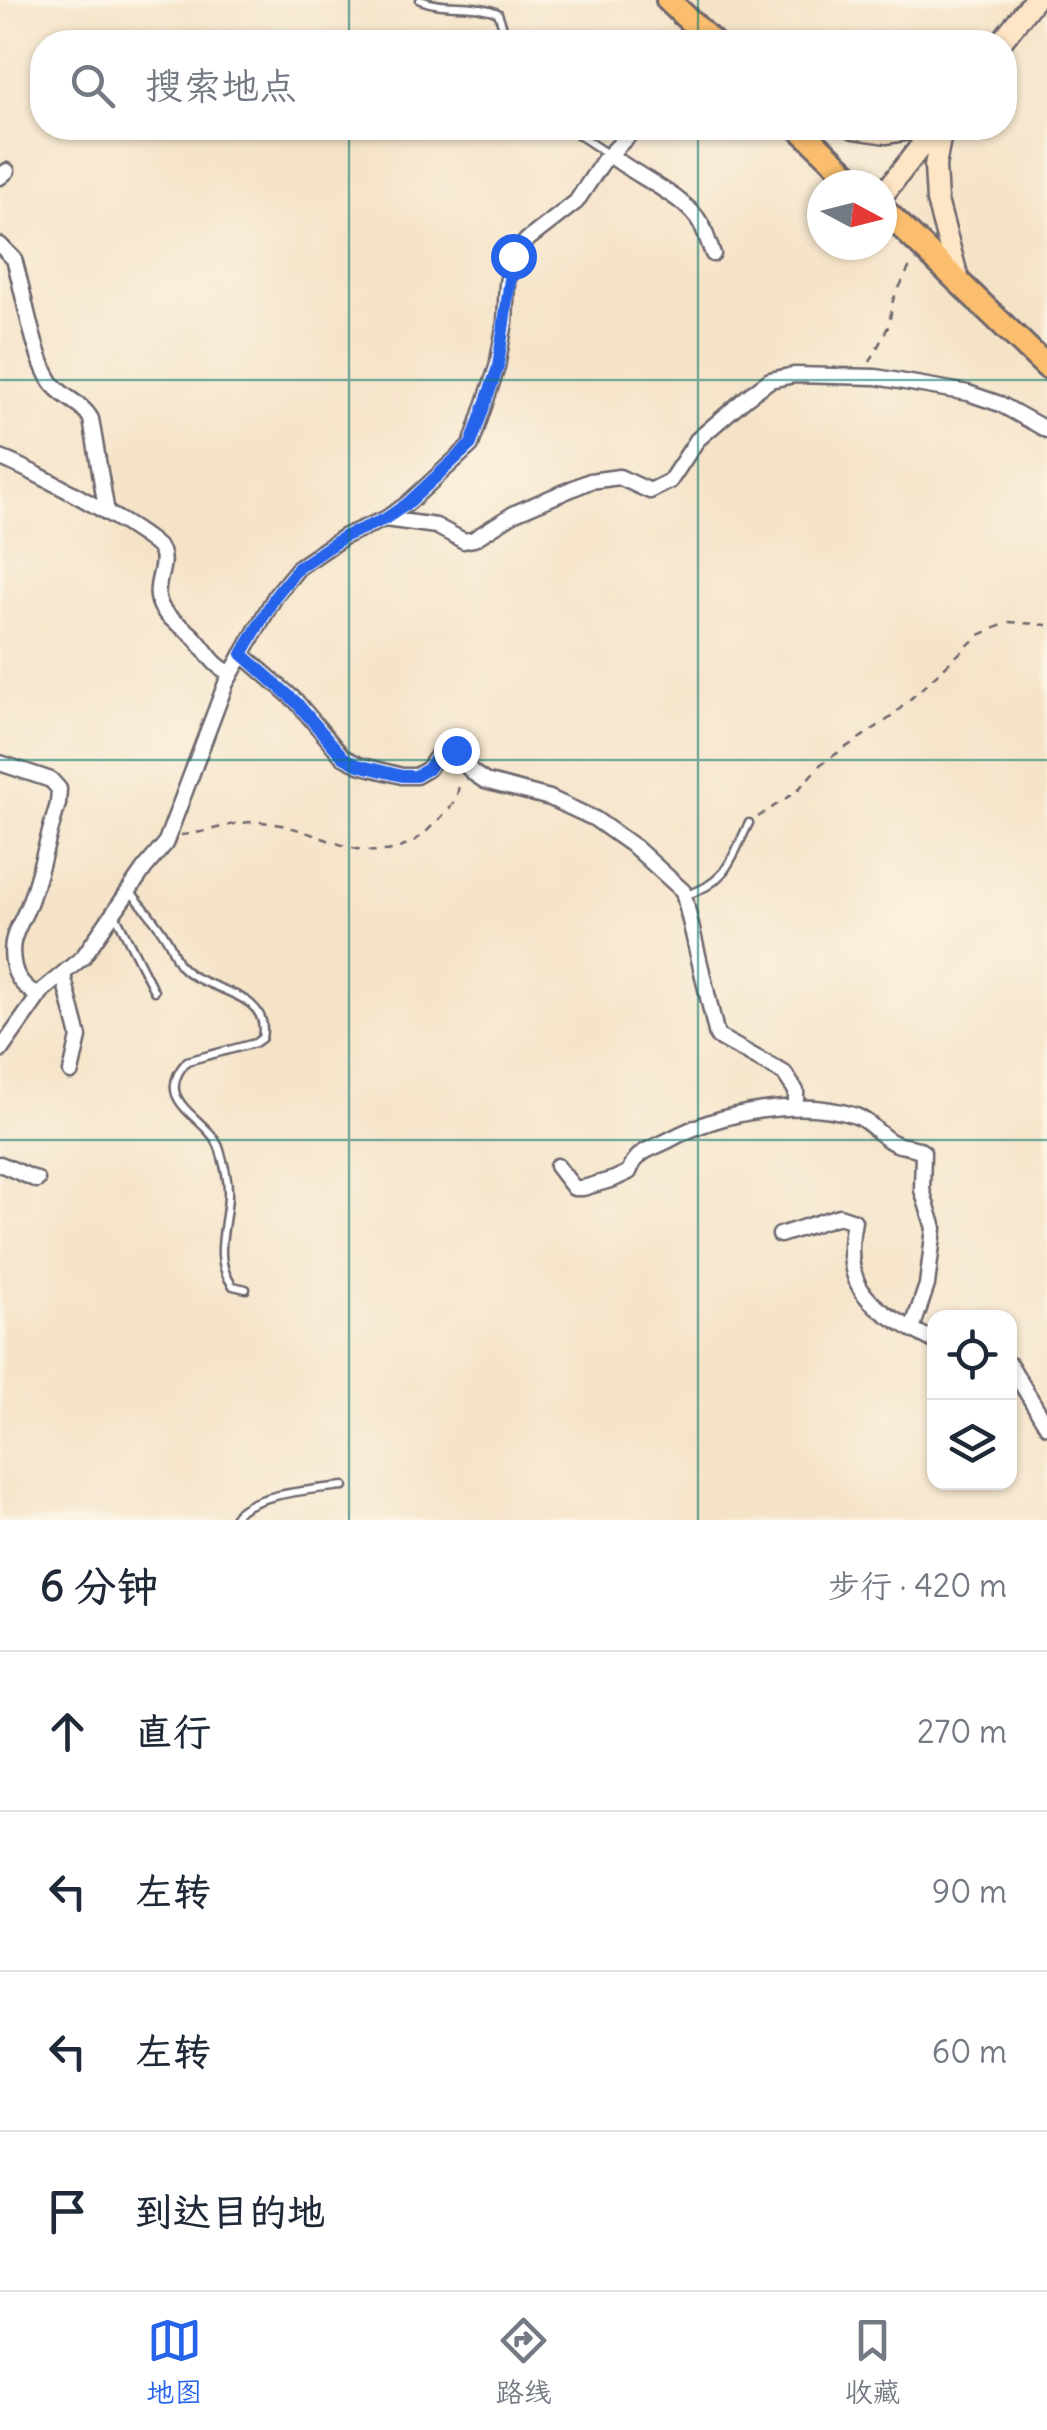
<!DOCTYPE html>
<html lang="zh">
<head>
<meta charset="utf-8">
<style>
  :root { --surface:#fff; --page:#f2f2f3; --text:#1f2937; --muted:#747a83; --line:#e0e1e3; --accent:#2563eb }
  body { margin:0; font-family:Delius,"LXGW WenKai TC",sans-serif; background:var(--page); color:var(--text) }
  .controls { position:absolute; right:30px; bottom:30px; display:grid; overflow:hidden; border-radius:20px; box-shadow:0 2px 8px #0004 }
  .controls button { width:90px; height:90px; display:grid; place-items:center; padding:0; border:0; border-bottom:2px solid var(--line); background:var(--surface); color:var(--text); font:50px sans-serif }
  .compass { position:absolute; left:807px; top:170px; width:90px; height:90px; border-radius:50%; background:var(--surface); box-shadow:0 2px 8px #0004; rotate:97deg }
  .stop { position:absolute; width:30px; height:30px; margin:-22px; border:8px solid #2563eb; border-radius:50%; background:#fff }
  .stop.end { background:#2563eb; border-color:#fff; box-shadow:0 2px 10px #0008 }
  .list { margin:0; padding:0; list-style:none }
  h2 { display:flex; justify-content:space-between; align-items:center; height:130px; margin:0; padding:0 40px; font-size:42px }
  h2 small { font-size:32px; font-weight:400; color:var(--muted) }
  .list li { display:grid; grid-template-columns:65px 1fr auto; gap:30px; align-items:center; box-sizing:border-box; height:160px; padding:0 40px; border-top:2px solid var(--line) }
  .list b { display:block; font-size:38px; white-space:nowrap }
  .list em { font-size:32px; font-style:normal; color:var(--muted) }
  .icon { flex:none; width:55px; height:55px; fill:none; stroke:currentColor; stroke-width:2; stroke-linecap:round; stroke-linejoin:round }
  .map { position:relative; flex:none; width:1047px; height:1520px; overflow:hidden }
  .search { position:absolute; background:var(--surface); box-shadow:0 2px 8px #0004; left:30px; right:30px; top:30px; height:110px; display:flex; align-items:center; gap:25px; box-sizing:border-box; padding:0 35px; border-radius:40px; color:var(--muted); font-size:38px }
  .sheet { height:770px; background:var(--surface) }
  nav { display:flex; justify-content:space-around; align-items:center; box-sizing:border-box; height:140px; border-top:2px solid var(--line); background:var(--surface); font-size:28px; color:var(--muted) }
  nav a { display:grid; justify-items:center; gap:5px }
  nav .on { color:var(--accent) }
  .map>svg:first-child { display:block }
</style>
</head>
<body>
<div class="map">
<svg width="1047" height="1520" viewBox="0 0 1047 1520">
  <rect width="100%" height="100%" fill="#fcf5e5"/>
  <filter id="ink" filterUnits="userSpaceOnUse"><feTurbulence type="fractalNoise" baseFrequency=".01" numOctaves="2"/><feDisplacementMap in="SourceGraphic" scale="20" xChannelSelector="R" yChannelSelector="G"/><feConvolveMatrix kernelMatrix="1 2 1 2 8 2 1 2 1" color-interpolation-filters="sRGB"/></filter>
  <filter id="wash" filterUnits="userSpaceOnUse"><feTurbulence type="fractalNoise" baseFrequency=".0048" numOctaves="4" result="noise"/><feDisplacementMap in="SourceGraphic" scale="40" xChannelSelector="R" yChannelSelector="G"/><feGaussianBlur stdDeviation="2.25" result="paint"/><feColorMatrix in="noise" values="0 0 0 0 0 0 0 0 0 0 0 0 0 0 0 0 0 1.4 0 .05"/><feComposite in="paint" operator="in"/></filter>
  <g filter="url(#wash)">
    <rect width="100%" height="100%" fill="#f5e3c8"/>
  </g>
  <g filter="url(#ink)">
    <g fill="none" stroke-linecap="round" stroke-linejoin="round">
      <!-- service casing -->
      <g stroke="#6c666c" stroke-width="11">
        <path id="service" d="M420,0C445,10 473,2 498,13L508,42
          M568,128L609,155
          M131,892C145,909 159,924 169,943C173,950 175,959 180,965C202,993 272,989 262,1038L255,1043L187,1061C149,1103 210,1117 220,1150C224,1164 229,1181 228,1196C227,1226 212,1259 233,1286L246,1289
          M686,895C727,883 731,859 749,823
          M115,914L154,991
          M233,1520C243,1494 317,1489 344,1486"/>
      </g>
      <!-- minor casing -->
      <g stroke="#6c666c" stroke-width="19">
        <path id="minor" d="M610,155C634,175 687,197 701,224C706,233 709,244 713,254
          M0,177L7,171
          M0,245L14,259C24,293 33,354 51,382C62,398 82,402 91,419L107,513
          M0,458C23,465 153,534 161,551C167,566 155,582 158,597C161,617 180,623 193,636C210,654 208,661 231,674
          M385,519L436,526L464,541L474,539L515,513L590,481L619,477L650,491L670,481L697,440L747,397L770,380L794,375L876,377L968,393L1000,404L1047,430
          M242,654L296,701L343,757L359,765L402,776H416L428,769L443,748L450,747L473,773L485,781L550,798L595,819L636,848L683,891L717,1036L784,1073L796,1091V1108
          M0,763L51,780L59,789L58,804C48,836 41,870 30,901C21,927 7,936 14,967C17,981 27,988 38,997
          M63,975L79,1037L71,1072
          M0,1051L43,990L83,957L144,869L165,844L226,683L276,595L299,567L345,536L385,519L407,504L471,445L497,367L505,322L507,283L513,256L527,240L576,202L604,160L636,128
          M0,1164L37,1180
          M557,1166L574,1188H583L614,1179L629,1172C637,1150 650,1150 669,1140C720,1112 800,1097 856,1116C872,1122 880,1137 894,1143C904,1148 913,1145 923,1152L922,1190L934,1228L927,1285L912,1329
          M780,1235L839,1216L854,1221C840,1296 876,1310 934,1341
          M1010,1365L1047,1426"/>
      </g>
      <!-- secondary casing -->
      <g stroke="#6c666c" stroke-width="25">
        <path id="secondary" d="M1001,42L1034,0
          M854,128L887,133L917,128
          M942,128L935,166L937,201L959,282
          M882,196L935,128"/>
      </g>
      <!-- primary casing -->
      <g stroke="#6c666c" stroke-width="28">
        <path id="primary" d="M668,0L712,42
          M799,128L859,185
          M882,208L1047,367"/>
      </g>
      <!-- path -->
      <path stroke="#6c666c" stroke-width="2.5" stroke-dasharray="8 8" stroke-linecap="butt" d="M870,362L889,325L893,300L913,260
        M758,817L797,791L821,764L890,718L979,635L1009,622L1047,625
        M181,835C208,833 232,821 258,822C322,824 377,885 433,825C448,810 459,803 459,780"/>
      <!-- service -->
      <use href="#service" stroke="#fff" stroke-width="6"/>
      <!-- minor -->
      <use href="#minor" stroke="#fff" stroke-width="14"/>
      <!-- secondary -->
      <use href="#secondary" stroke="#fde5c5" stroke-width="20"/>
      <!-- primary -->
      <use href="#primary" stroke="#fabe6e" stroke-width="22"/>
    </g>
  </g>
  <g fill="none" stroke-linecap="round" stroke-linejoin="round" filter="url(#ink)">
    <!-- route -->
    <path stroke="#2563eb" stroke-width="12" d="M456,750L443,748L428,769L416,776H402L358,765L343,757L296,702L242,654L276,595L299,567L345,536L385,519L407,504L471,444L498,367L513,256"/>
  </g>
  <!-- grid -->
  <path fill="none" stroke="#0f766e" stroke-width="2.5" stroke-opacity="0.55" d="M349,0V42M698,0V42M349,128V1520M698,128V1520M0,380H1047M0,760H1047M0,1140H1047"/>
</svg>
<div class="controls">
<button><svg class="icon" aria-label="locate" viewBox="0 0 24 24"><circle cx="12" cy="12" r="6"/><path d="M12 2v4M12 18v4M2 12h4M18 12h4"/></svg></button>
<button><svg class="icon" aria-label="layers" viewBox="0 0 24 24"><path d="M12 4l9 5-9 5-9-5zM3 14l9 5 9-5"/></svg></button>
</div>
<svg class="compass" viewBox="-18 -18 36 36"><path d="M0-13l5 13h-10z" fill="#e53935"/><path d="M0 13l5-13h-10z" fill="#747a83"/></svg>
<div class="stop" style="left:513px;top:256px"></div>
<div class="stop end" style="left:456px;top:750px"></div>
<div class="search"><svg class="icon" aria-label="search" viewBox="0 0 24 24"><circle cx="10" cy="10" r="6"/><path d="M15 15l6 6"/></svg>搜索地点</div>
</div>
<section class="sheet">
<h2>6 分钟<small>步行 · 420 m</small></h2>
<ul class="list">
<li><svg class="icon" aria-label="ahead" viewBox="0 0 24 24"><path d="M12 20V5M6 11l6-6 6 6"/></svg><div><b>直行</b></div><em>270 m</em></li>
<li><svg class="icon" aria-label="left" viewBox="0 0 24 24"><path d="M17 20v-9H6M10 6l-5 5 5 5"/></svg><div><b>左转</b></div><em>90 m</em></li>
<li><svg class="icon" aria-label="left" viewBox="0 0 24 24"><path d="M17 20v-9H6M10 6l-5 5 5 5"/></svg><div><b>左转</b></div><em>60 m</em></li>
<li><svg class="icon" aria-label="arrive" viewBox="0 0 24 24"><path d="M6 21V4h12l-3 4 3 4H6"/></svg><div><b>到达目的地</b></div></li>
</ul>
</section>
<nav>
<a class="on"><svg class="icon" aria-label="map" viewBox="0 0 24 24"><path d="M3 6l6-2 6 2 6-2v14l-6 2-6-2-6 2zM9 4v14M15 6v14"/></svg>地图</a>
<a><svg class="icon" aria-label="directions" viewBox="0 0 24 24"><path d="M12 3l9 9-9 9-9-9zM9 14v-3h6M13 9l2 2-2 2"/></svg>路线</a>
<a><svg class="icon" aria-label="saved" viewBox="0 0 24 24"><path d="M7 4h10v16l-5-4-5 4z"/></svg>收藏</a>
</nav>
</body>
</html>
